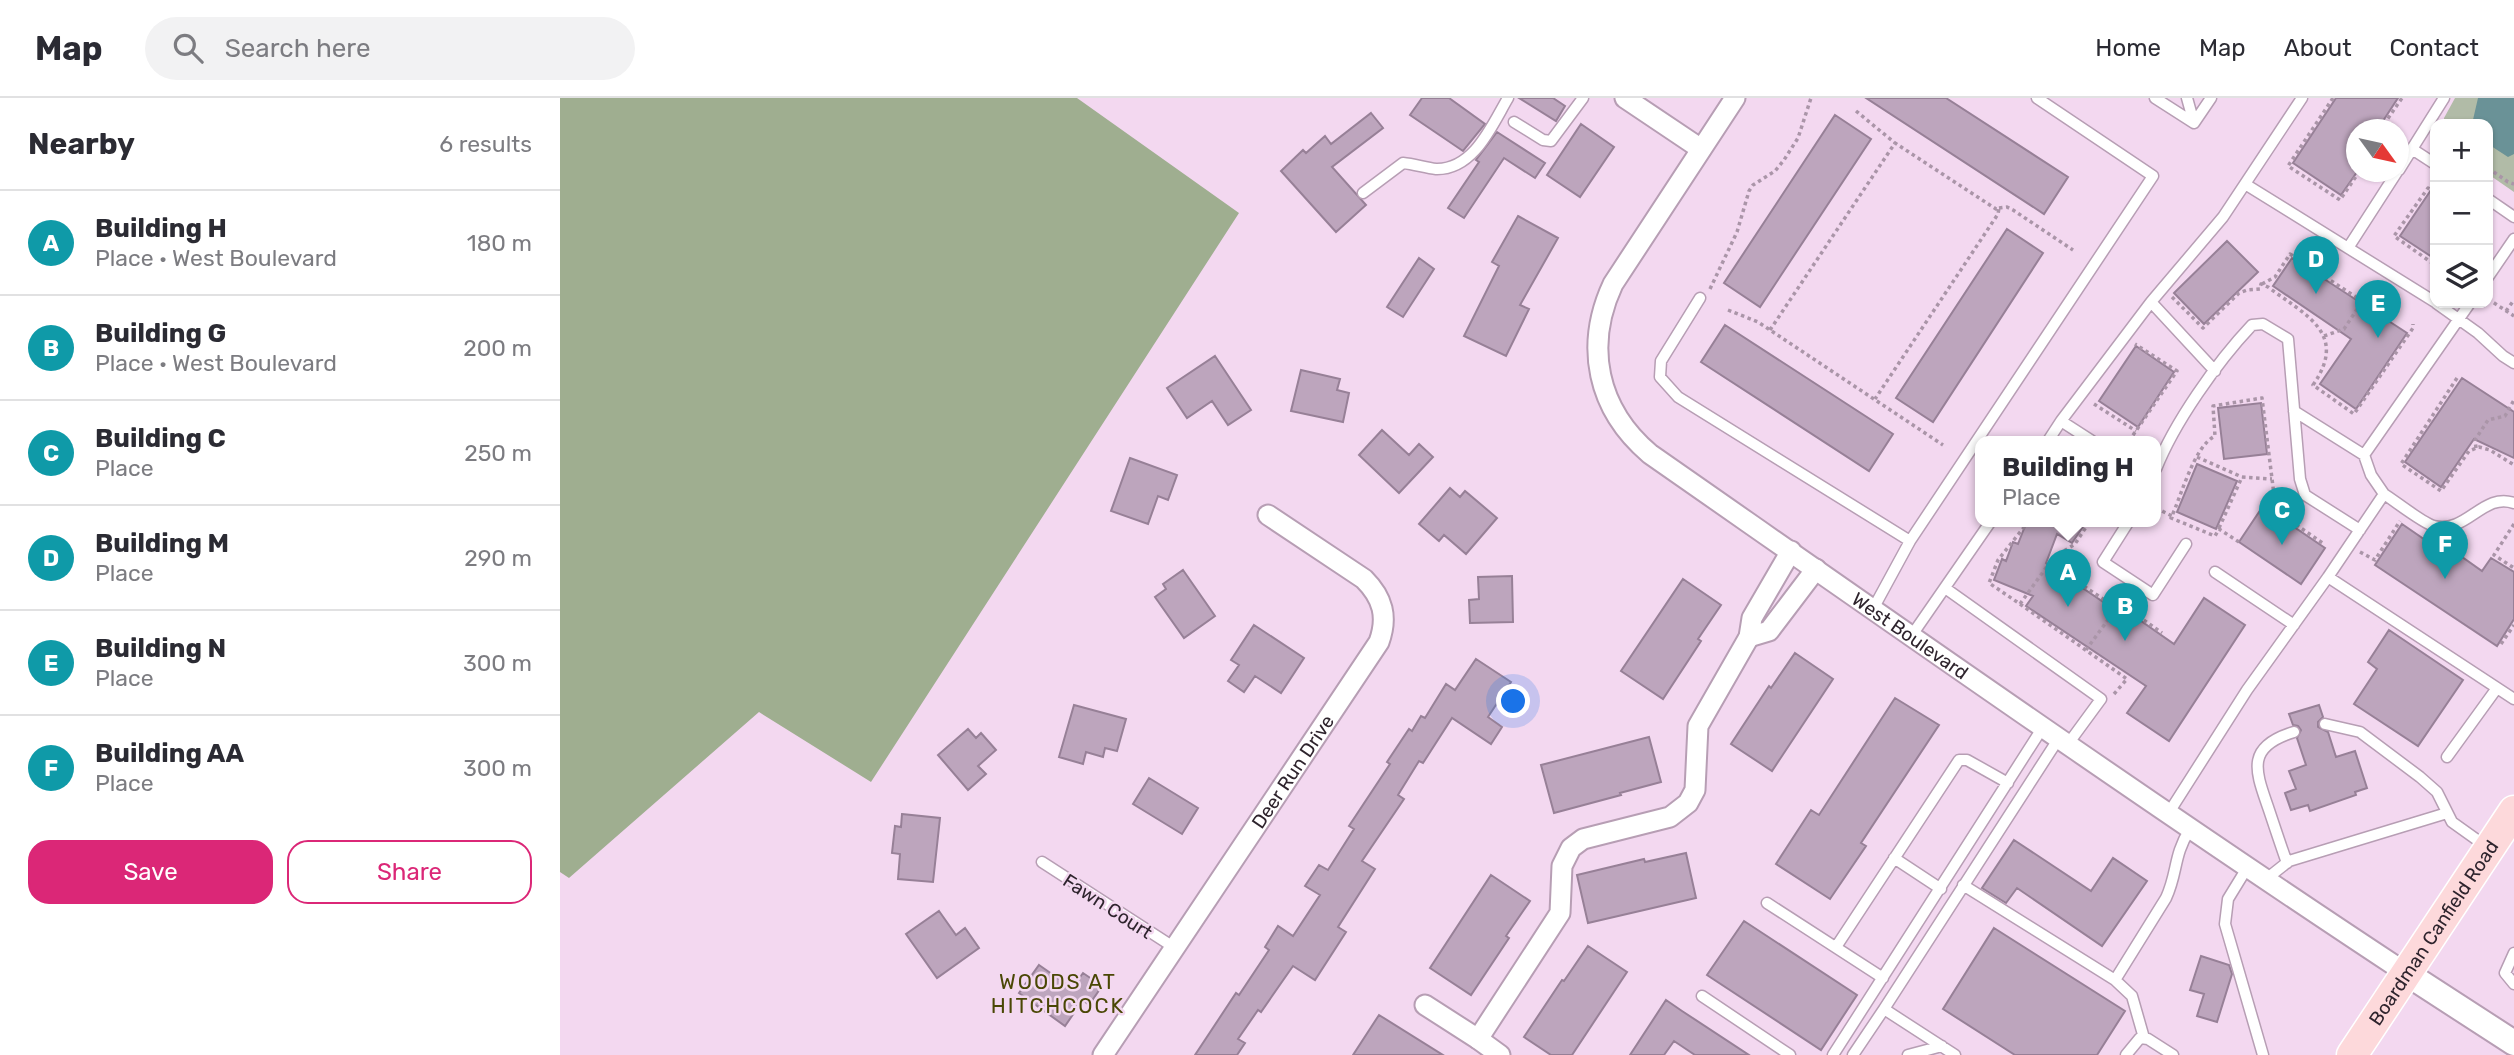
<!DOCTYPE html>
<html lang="en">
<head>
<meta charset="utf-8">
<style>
  :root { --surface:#fff; --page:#f2f2f3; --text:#2b2b33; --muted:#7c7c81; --line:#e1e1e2; --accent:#db2777 }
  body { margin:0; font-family:Rubik,sans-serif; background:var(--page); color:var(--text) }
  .controls { position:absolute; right:21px; top:21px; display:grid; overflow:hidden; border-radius:14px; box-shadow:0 2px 5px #0004 }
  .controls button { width:63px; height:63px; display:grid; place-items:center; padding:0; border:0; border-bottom:2px solid var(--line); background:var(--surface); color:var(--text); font:35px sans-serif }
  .compass { position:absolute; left:1786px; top:21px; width:63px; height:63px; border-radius:50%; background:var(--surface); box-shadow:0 2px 5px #0004; rotate:123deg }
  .you { position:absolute; left:954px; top:604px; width:24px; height:24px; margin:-18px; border:5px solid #fff; border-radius:50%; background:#1a73e8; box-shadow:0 0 0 10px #1a73e833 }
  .badge { display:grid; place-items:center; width:46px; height:46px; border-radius:50%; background:var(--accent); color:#fff; font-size:23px; font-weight:700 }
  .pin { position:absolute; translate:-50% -58px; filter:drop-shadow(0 2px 4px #0008) }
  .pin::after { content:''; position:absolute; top:37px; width:24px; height:21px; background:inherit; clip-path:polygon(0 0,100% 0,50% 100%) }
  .popup { position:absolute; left:1415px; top:338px; width:186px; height:91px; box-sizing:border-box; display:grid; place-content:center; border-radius:14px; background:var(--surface); filter:drop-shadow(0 2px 5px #0005); font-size:23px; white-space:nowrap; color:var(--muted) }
  .popup b { font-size:26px; color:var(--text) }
  .popup::after { content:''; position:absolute; left:50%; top:100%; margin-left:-14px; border:14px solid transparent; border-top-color:var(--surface) }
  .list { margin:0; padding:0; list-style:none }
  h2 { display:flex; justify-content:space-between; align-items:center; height:91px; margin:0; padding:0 28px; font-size:30px }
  h2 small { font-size:23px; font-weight:400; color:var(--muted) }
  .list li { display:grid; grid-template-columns:46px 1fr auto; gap:21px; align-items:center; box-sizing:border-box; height:105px; padding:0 28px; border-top:2px solid var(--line) }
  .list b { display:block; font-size:26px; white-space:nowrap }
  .list p { margin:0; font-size:23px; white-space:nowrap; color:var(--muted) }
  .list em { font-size:23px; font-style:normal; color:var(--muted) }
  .actions { display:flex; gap:14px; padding:21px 28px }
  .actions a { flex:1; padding:16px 0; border:2px solid var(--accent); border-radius:21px; text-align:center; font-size:24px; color:var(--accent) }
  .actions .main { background:var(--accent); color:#fff }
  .icon { flex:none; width:38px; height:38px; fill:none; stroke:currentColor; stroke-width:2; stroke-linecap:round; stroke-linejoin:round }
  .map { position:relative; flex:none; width:1954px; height:957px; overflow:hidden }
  header { display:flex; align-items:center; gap:42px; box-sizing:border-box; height:98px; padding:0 35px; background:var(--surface); border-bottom:2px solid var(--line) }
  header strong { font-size:33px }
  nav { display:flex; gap:38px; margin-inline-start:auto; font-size:24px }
  .search { width:490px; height:63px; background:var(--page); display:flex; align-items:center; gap:18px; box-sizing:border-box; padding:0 24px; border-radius:38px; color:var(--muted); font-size:26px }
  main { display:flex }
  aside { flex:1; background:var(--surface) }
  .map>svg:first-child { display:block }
</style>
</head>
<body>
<header>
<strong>Map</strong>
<div class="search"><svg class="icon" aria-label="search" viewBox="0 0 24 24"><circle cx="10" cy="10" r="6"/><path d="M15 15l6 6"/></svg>Search here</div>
<nav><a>Home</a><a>Map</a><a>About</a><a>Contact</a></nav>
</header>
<main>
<aside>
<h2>Nearby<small>6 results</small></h2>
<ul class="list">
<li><span class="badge" style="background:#0f9aa8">A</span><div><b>Building H</b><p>Place · West Boulevard</p></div><em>180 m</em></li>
<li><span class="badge" style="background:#0f9aa8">B</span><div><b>Building G</b><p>Place · West Boulevard</p></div><em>200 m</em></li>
<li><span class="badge" style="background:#0f9aa8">C</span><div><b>Building C</b><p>Place</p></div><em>250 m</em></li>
<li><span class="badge" style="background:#0f9aa8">D</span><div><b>Building M</b><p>Place</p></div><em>290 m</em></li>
<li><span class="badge" style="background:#0f9aa8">E</span><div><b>Building N</b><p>Place</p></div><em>300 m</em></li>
<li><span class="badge" style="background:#0f9aa8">F</span><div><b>Building AA</b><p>Place</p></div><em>300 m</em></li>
</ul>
<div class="actions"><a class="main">Save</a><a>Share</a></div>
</aside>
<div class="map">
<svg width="1954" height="957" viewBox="0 0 1954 957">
  <rect width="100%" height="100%" fill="#f3d8f0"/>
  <!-- green -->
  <path fill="#b1bba7" d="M1895,0H1954V94L1928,76V26H1884V20Z"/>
  <!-- forest -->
  <path fill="#9fae90" d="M0,0H517L679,115L311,684L199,614L9,780L0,774Z"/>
  <!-- water -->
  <path fill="#6a9297" d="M1918,0H1954V56L1948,59L1928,46V26H1912Z"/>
  <!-- building -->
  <path fill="#bda5bd" stroke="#978097" stroke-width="2" d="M862,0H889L925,26L903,53L850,17Z
    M959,0H993L1005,8L996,23Z
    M1306,0H1386L1508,79L1484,116Z
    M1776,0H1838L1817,32H1796L1797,74L1781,97L1733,65Z
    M811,15L823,30L772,69L806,107L776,134L721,73L743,52L746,55L765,38L771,46Z
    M1275,17L1311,41L1200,209L1164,185Z
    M1021,26L1054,49L1020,99L987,77Z
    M937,34L985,65L975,80L944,60L904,120L888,110L919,64L916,62Z
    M1875,86V161L1840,138Z
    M958,118L998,140L960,207L969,211L946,258L904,238L939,168L932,164Z
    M1447,131L1483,155L1373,324L1336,300Z
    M1667,143L1698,174L1644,226L1614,195Z
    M859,160L874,171L843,219L827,209Z
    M1732,160L1847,235L1796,311L1760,286L1791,241L1713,188Z
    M1165,227L1333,336L1309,373L1141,264Z
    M1576,248L1614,274L1578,329L1539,303Z
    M655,258L691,312L668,327L652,303L627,320L607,290Z
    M741,272L780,281L777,292L789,295L783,324L731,313Z
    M1902,280L1954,314V360L1914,341L1881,389L1845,364Z
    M1701,305L1707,356L1664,361L1658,310Z
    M822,332L849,357L859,346L873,359L839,395L799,357Z
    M570,360L617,377L608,402L598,398L588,426L551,413Z
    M1637,366L1677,383L1656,431L1617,414Z
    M890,390L900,399L905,393L937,420L906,456L884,437L879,443L859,426Z
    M1703,408L1765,450L1741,486L1679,444Z
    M1467,423H1527L1512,445L1497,436L1486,465L1558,514L1561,509L1614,546L1644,500L1685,527L1609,643L1567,615L1586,588L1466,508L1473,498L1434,482L1442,461L1446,463L1453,444L1458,446Z
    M1842,426L1874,448L1878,442L1922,473L1931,460L1954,474V521L1937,548L1815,467Z
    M623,472L655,518L624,540L595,499L606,491L603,486Z
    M952,478L953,524L910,525L909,502L919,501L918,479Z
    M1123,481L1161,507L1138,541L1141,543L1103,601L1061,573Z
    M694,527L744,560L721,595L695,578L684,594L668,583L679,567L671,562Z
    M1829,532L1903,582L1858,648L1794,606L1817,571L1808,564Z
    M1235,555L1273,581L1212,673L1171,646L1209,588L1211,590Z
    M916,561L951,584L928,619L942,629L931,646L892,620L863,665L859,663L838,697L844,701L802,763L815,771L778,829L786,834L755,882L733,868L701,914L698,912L678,941L685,945L677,957H635L676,895L679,897L709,852L705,849L718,828L733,838L760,797L745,788L759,767L768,772L794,731L789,728L830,666L827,664L849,631L852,633L861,618L865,620L886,586L895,592Z
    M1335,600L1379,627L1301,745L1306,748L1270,801L1216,766L1251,712L1259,717Z
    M514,607L566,621L557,653L545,650L543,659L526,654L523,666L499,659Z
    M1759,607L1763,619L1758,624V629L1768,634L1776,659L1795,653L1807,690L1795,694L1796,697L1750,713L1748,707L1731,712L1725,695L1736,691L1729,673L1746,667L1737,640L1741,632L1738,628L1733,627L1729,616Z
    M408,631L416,640L421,635L436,652L418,668L426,676L408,692L378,657Z
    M1089,639L1101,684L1060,695L1061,697L994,715L981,667Z
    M589,680L638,710L622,736L573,706Z
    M342,716L380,720L373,784L338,781L340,756L332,755L335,728L341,729Z
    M1454,742L1531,793L1553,760L1587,783L1542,848L1457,790L1446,805L1422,790Z
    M1126,755L1136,800L1028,825L1017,777L1084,761L1085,764Z
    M931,777L970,803L946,838L949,840L911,897L870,870Z
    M379,813L396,837L405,830L419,850L377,880L346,836Z
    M1184,823L1297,897L1261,952L1147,877Z
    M1434,830L1565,913L1537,957H1455L1383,911Z
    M1028,848L1067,874L1012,957H991L964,939L1002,882L1004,883Z
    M1641,858L1669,867L1672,876L1657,924L1637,918L1644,896L1630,892Z
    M479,867L512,890L523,875L542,888L529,907L523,902L505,928L459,895Z
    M1106,902L1122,913L1189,957H1135L1114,943L1104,957H1070Z
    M819,917L883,957H793Z"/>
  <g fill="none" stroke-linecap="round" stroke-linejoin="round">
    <!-- service casing -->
    <g stroke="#b79eb4" stroke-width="13">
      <path id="service" d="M1595,0L1634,25L1651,0
        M1627,0L1634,25
        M954,24L983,42L991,43L1023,0
        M1875,66L1852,51L1884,0
        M1839,72L1852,51
        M1685,86L1875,204
        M803,95L843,65C854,66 866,70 876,71C914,72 932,27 948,0
        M1928,101L1954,119
        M1788,150L1837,74
        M1928,179L1954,141
        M1140,200L1101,263L1100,279L1118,299L1350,443
        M1591,204L1663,119L1742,0
        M1876,205L1918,235L1943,258L1954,265
        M1734,313L1804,357L1811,377L1824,396
        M1501,323L1591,204L1655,273
        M1488,343L1501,323L1532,343
        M1804,357L1910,205
        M1596,371C1614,325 1657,264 1692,227L1703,226L1728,241L1740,381L1745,397L1800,432
        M1569,423L1543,464L1593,497L1626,446
        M1655,474L1734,527
        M1768,479L1824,396C1835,403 1864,426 1874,428C1907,436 1923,394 1954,405
        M1385,490L1541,601L1508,646
        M1313,511L1350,443L1593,78L1477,0
        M1352,537L1431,423
        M1765,626L1800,634L1860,679L1877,694L1892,724L1927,749
        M1887,659L1937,590
        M1608,716L1687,592L1768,479L1954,601
        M1334,760L1381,791
        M482,764L615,850
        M1727,765C1721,748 1715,730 1709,712C1696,674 1684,649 1734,634
        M1687,770L1668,801L1665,826L1703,957
        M1705,782L1729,763L1887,715
        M1403,787L1555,882
        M1207,805L1323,880
        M1276,849L1399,662H1407L1448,685
        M1954,855L1945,875L1954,886
        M1142,898L1230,957
        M1584,940L1572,898L1555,882L1606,800C1618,774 1613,758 1630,731
        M1273,957L1483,629
        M1293,957L1324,911
        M1348,957L1382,948
        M1395,957L1324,911L1499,640
        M1566,957L1580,940L1588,941L1613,957"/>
    </g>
    <!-- minor casing -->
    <g stroke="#b79eb4" stroke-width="23">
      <g id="minor">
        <path d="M1065,0L1141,51"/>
        <path id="s1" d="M1175,0L1053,186C1024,248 1037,311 1090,356C1341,531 1591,707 1846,875"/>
        <path d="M1189,539L1209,533L1256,471"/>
        <path d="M865,907L918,941"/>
        <path id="s2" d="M543,957L819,544C828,519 823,500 804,481L708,417"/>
        <path d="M940,957L918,941L1000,815L1002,768L1011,750L1023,741L1110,719L1128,705L1135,692L1138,628L1189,539L1192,520L1231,453"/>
      </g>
    </g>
    <!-- tertiary casing -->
    <g stroke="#b79eb4" stroke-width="28">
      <path id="tertiary" d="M1846,875L1954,945"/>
    </g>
    <!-- primary casing -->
    <g stroke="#fff" stroke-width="33">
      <g id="primary">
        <path id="s3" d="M1792,957L1954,713"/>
      </g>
    </g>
    <!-- path -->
    <path stroke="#aa95a8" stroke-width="3.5" stroke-dasharray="3.5 3.5" stroke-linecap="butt" d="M1773,0L1728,68L1780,102L1799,74
      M1296,13L1335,45
      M1820,32L1842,0
      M1928,70L1948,84L1954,86
      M1875,95L1868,90L1834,138L1875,167
      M1439,110L1447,109L1453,112L1513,152
      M1702,186L1715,179L1730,156L1802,203
      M1150,191L1177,134L1189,93L1193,87L1215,73L1224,62L1238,40L1251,0
      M1612,199L1643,230L1679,195L1687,192L1700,191L1701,186L1708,189C1745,217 1789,235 1753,287L1794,316L1853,230V226
      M1928,201L1954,218
      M1168,212L1198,224L1383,347
      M1946,213L1954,202
      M1210,232L1335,45L1436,111L1439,110L1438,116L1315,301
      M1764,238L1784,231L1807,196
      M1897,280L1841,366L1881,393L1909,353L1919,349L1930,352L1954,367
      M1534,306L1576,333
      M1569,343L1617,273L1575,246
      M1916,350L1915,342L1928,322L1945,318L1954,302
      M1637,359L1682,379
      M1596,410L1612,418
      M1469,423L1438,462L1429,485L1460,506L1493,460L1515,446L1530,423
      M1954,426L1934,457L1954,470
      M1659,430L1682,379L1712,381
      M1679,444L1659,431L1655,438L1611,420C1621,399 1634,348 1655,338L1653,308L1702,300L1716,413L1764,446
      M1800,454L1815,462L1840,423
      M1489,465L1546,503L1560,505L1602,535
      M1460,506L1567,581L1554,596
      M1941,546L1954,527
      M1526,552L1566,497"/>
    <!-- service -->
    <use href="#service" stroke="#fff" stroke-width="10"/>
    <!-- minor -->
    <use href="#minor" stroke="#fff" stroke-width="19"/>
    <!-- tertiary -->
    <use href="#tertiary" stroke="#fff" stroke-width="24"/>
    <!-- primary -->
    <use href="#primary" stroke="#fdd9db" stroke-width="30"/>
  </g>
  <g text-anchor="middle" stroke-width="5" stroke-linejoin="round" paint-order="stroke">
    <!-- street labels -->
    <g font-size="19" fill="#2e242d" stroke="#f3d8f0">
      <text dy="7" stroke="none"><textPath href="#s1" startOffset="728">West Boulevard</textPath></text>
      <text dy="7" stroke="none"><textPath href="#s2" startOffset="341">Deer Run Drive</textPath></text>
      <text transform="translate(548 808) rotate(33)" y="7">Fawn Court</text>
      <text dy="7" stroke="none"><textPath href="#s3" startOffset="147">Boardman Canfield Road</textPath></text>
    </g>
    <!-- neighbourhood labels -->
    <g font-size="21" letter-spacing="2" fill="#4a4705" stroke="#f3d8f0">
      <text x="498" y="891">WOODS AT<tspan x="498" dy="24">HITCHCOCK</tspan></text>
    </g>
  </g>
</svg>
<div class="controls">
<button>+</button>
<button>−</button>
<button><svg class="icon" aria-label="layers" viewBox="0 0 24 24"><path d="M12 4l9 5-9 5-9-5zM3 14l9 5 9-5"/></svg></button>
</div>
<svg class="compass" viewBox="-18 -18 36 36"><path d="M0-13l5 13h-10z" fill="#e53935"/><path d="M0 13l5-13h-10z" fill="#7c7c81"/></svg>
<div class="you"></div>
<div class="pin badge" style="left:1508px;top:509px;background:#0f9aa8">A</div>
<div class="popup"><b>Building H</b>Place</div>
<div class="pin badge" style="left:1565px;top:543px;background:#0f9aa8">B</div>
<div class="pin badge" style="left:1722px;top:447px;background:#0f9aa8">C</div>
<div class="pin badge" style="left:1756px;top:196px;background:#0f9aa8">D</div>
<div class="pin badge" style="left:1818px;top:240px;background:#0f9aa8">E</div>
<div class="pin badge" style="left:1885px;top:481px;background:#0f9aa8">F</div>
</div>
</main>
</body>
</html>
